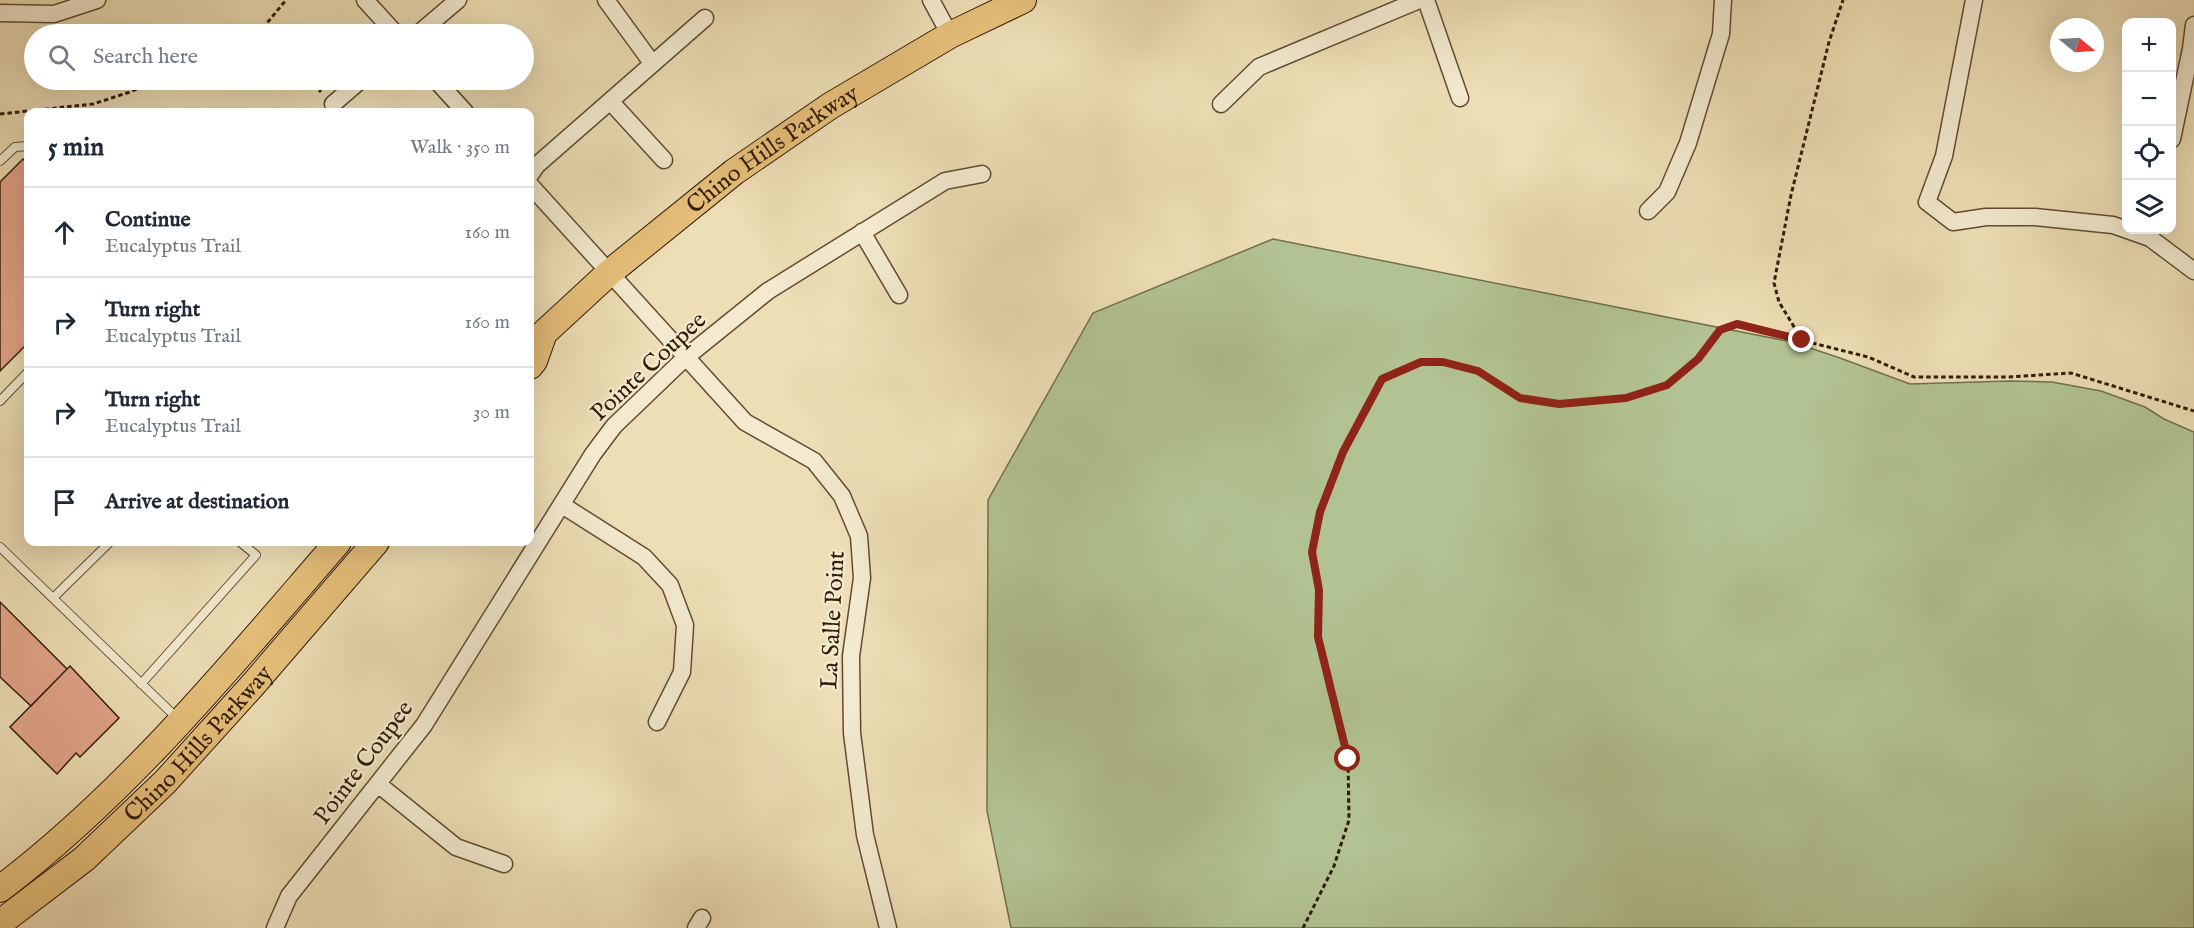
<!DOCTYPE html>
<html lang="en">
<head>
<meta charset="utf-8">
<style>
  :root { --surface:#fff; --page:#f6f6f7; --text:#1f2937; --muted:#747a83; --line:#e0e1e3 }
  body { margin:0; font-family:"IM FELL English",serif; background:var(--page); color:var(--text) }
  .controls { position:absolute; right:18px; top:18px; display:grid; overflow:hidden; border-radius:12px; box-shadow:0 6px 24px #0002 }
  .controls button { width:54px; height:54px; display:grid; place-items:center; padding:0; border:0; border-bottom:2px solid var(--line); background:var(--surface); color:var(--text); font:30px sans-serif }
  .compass { position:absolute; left:2050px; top:18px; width:54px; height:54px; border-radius:50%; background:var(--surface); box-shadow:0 6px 24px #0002; rotate:108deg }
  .stop { position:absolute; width:18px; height:18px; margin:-14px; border:4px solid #8f2418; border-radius:50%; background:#fff }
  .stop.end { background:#8f2418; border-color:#fff; box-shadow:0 2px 6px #0008 }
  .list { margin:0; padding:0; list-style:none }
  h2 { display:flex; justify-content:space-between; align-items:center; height:78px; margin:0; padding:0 24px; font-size:26px }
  h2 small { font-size:20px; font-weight:400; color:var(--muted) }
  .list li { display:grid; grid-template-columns:39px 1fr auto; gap:18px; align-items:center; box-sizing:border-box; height:90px; padding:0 24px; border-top:2px solid var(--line) }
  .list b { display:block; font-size:22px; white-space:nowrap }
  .list p { margin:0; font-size:20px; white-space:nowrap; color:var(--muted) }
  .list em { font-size:20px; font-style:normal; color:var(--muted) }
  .icon { flex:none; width:33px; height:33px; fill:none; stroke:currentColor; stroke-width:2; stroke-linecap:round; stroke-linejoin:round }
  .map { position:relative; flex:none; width:2194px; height:928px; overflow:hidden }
  .search { position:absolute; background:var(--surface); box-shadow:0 6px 24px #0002; left:24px; top:24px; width:510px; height:66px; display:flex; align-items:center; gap:15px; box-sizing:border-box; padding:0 21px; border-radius:33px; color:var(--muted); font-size:22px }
  .panel { position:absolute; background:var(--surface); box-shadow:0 6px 24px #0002; left:24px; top:108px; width:510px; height:438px; border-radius:12px }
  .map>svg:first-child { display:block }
</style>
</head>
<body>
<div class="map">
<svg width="2194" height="928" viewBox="0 0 2194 928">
  <rect width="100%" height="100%" fill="#eddeb5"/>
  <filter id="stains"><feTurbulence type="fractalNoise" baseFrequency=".00333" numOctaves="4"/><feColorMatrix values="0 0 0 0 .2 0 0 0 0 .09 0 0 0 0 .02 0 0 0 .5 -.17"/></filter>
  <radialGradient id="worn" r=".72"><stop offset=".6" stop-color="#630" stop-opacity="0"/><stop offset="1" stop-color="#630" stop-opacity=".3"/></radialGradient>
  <!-- green -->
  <path fill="#b2c292" stroke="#72704d" stroke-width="1.5" d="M1273,239L1792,342L1840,358L1910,384L2010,381L2052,382L2101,391L2145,407L2164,419L2194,432V928H1011L987,811L988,500L1093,313Z"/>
  <!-- building -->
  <path fill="#e3a48a" stroke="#321d08" stroke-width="1.5" d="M23,159L28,164V343L0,371V182Z
    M0,602L67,669L31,706L0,677Z
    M70,666L119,718L80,757L76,753L57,774L10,727Z"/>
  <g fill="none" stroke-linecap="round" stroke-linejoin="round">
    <!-- lane casing -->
    <g stroke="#614d33" stroke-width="10">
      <path id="lane" d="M0,161L15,147L28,146
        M0,401L28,372
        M0,547L179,720
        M53,598L110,542
        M141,684L256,555L240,542"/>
    </g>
    <!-- street casing -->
    <g stroke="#614d33" stroke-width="19">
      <path id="street" d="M365,0L396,34
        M606,0L652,63
        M931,0L950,35
        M1426,0L1460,98
        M1974,0L1944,156L1927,202L1953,222L1986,217H2035L2113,225L2150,238L2194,271
        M0,13L54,14L97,0
        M418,34L458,0
        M436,80L465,112
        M610,101L664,160
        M333,104L361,80
        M1221,104L1259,67L1419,0
        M2172,139L2191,49L2194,25
        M530,175L537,165L705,18
        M530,185L745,422L814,461L842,496L859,536L862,578L851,656L852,733L865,835L888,928
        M1648,211L1667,192L1688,143L1721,34L1723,0
        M862,232L899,295
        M562,505L644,557L670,585L685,625L682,672L657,722
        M378,784L456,847L504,864
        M275,928L289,896L424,725L593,454L614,426L685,358L768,291L945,181L982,174
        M696,928L702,918"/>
    </g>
    <!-- primary casing -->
    <g stroke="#321d08" stroke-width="28">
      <g id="primary">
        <path id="s1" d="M530,366L534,361L544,333L609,273L734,172L830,106L950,35L1023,0"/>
        <path d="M0,889C130,790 232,664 338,542"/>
        <path id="s2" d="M0,923L84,859L165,782L251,687L376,542"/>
      </g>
    </g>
    <!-- path -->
    <path stroke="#321d08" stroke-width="3" stroke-dasharray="4.5 3" stroke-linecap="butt" d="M258,34L286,0
      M308,80L321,92
      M0,114L93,104L130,92L158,80
      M1802,340L1779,302L1774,283L1791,195L1829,42L1843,0
      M1303,928L1334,866L1349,820L1348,759L1319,637V590L1312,552L1320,512L1343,452L1382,379L1421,362H1443L1478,371L1520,398L1559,403L1626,398L1667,385L1698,359L1720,330L1737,324L1868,357L1914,377H2009L2071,373L2194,411"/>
    <!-- lane -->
    <use href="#lane" stroke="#f3eacf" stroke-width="8"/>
    <!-- street -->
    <use href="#street" stroke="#f3eacf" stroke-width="16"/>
    <!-- primary -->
    <use href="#primary" stroke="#e6bf7a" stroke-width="26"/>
  </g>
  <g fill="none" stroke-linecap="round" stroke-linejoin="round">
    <!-- route -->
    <path stroke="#8f2418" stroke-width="8" d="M1348,759L1318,637L1319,590L1312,552L1320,512L1343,452L1382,379L1421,362H1443L1478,371L1520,398L1559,404L1626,398L1667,385L1698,359L1720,330L1737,324L1802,340"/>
  </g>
  <g text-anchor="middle" stroke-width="4.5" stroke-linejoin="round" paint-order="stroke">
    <!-- street labels -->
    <g font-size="24" fill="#321d08" stroke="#f3eacf">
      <text dy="8" stroke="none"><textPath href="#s1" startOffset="330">Chino Hills Parkway</textPath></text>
      <text transform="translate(648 366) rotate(-43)" y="8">Pointe Coupee</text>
      <text transform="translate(832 620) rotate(-87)" y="8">La Salle Point</text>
      <text dy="8" stroke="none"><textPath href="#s2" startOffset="268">Chino Hills Parkway</textPath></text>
      <text transform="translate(363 762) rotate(-53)" y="8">Pointe Coupee</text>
    </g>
  </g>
  <rect width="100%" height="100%" filter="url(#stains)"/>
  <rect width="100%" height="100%" fill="url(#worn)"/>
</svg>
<div class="controls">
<button>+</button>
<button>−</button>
<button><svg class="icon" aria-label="locate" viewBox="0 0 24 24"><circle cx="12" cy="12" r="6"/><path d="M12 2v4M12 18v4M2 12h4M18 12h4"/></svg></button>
<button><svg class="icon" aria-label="layers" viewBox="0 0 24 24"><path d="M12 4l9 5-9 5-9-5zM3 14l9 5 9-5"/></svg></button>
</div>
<svg class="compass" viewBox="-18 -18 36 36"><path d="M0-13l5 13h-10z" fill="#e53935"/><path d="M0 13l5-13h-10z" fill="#747a83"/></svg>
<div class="stop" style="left:1348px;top:759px"></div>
<div class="stop end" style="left:1802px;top:340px"></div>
<div class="search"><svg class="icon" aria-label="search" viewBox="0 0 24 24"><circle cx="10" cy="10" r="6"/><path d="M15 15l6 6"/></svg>Search here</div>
<section class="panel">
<h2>5 min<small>Walk · 350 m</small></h2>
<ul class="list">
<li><svg class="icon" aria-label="ahead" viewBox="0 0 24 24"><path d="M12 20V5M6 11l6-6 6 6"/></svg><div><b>Continue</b><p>Eucalyptus Trail</p></div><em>160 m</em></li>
<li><svg class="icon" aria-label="right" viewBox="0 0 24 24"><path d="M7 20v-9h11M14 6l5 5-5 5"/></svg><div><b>Turn right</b><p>Eucalyptus Trail</p></div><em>160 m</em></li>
<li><svg class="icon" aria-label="right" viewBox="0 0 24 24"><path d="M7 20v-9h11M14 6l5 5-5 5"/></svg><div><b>Turn right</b><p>Eucalyptus Trail</p></div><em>30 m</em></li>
<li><svg class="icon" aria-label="arrive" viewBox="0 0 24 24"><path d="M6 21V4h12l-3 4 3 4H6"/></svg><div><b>Arrive at destination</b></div></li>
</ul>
</section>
</div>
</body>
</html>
